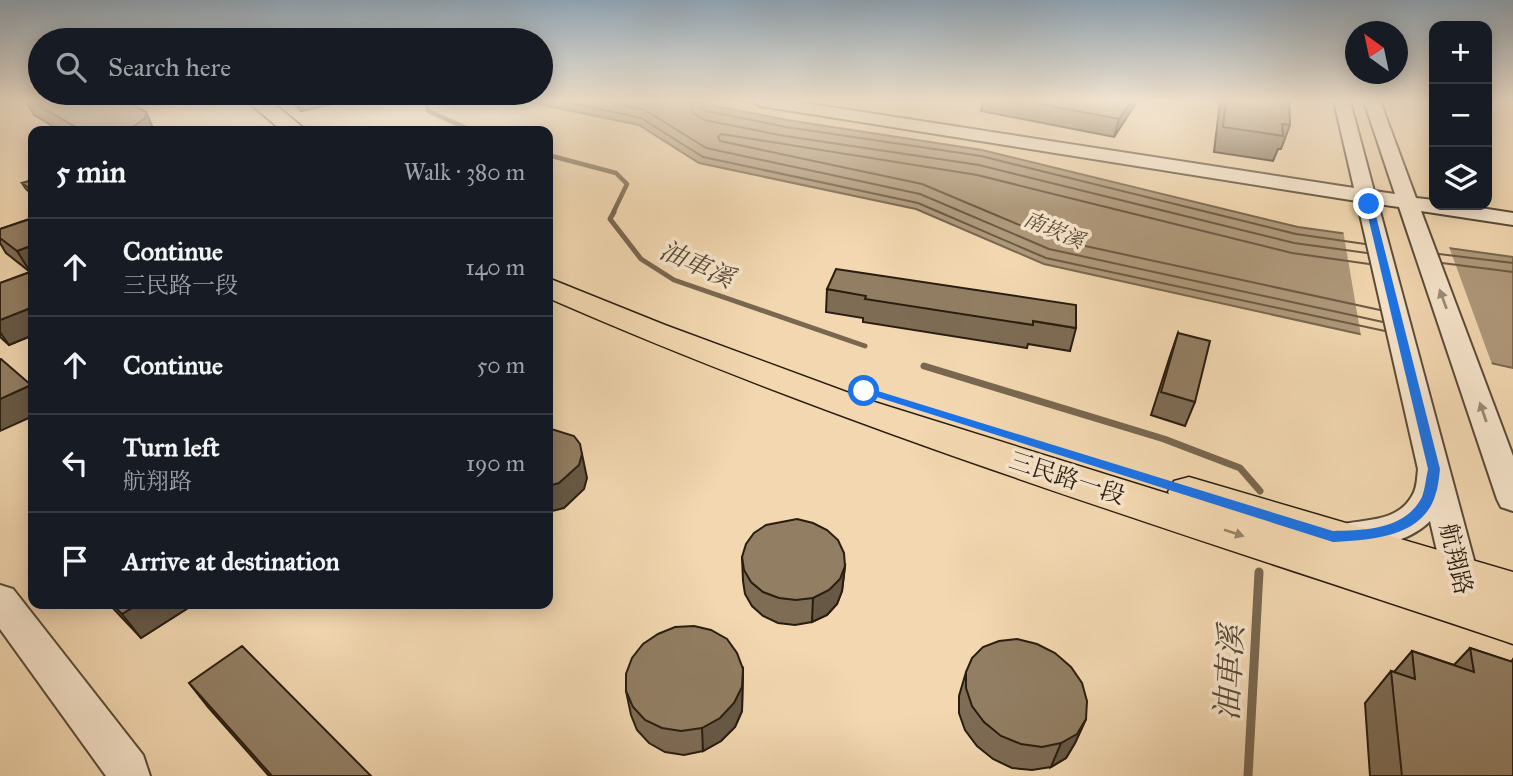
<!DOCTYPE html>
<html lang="en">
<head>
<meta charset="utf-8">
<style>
  :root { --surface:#171b24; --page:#20242c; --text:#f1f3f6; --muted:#9ea1a6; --line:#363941 }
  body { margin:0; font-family:"IM FELL Great Primer","Noto Serif TC",serif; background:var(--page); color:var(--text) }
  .controls { position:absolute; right:21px; top:21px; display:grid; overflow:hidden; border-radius:14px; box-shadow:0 4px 18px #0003 }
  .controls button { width:63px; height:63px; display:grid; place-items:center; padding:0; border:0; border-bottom:2px solid var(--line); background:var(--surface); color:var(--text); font:35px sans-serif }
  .compass { position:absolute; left:1345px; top:21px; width:63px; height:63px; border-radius:50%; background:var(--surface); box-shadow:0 4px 18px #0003; rotate:327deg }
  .stop { position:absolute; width:21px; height:21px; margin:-16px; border:5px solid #1a73e8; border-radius:50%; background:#fff }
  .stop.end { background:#1a73e8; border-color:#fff; box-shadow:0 2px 7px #0008 }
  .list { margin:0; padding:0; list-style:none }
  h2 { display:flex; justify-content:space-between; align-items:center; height:91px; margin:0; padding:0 28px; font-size:30px }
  h2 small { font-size:23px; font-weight:400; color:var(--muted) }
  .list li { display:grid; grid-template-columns:46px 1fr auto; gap:21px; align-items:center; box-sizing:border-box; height:98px; padding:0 28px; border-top:2px solid var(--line) }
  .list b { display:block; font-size:26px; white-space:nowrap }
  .list p { margin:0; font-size:23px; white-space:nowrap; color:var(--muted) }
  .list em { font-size:23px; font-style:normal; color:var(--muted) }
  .icon { flex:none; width:38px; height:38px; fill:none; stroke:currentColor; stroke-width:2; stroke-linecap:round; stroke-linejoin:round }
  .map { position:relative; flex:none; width:1513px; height:776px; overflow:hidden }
  .search { position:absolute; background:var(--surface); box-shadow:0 4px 18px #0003; left:28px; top:28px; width:525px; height:77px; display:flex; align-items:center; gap:18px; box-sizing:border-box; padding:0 24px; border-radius:38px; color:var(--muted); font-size:26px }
  .panel { position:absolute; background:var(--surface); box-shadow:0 4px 18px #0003; left:28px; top:126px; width:525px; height:483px; border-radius:14px }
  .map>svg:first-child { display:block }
</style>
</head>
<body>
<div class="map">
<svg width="1513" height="776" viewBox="0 0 1513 776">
  <rect width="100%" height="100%" fill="#f2d7b0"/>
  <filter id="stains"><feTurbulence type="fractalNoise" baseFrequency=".00286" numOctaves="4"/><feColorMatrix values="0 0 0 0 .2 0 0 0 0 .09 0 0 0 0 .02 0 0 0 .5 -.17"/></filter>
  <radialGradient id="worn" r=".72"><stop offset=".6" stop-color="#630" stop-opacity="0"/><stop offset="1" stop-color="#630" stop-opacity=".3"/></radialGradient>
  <!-- water -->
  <path fill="#ae987a" stroke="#796750" stroke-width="2" d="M524,101H690L787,120L982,150L1298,227L1513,257V368L1044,264L916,209L699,163L639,125Z"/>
  <!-- pier -->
  <path fill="#f2d7b0" d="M1343,230L1448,244L1493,367L1361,336Z"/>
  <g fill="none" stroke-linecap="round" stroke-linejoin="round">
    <!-- shore -->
    <path stroke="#6c5a45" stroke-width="2" d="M561,101L641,118L703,157L918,203L1046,258L1385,331
      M603,101L645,110L706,148L920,194L1049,249L1383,322
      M690,101L693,113L704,120L785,136L979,165L1294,243L1367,253
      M699,101L700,107L706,111L786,127L981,156L1296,234L1365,244
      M1439,254L1513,263
      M1442,263L1513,272
      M1369,264L1292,253L977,175L721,134L718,137L720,141L922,184L1053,239L1380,310"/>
    <!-- stream-far3 -->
    <path stroke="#796750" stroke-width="4.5" d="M426,101L428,111L473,131
      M548,155L616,173L627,184L613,213"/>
    <!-- stream-far2 -->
    <path stroke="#796750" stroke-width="5" d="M614,212L610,219L641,259L674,280L865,346"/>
    <!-- stream-far1 -->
    <path stroke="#796750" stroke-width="7" d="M924,366L1164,439L1240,468L1260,491"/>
    <!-- stream -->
    <path stroke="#796750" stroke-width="9" d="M1248,776L1259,572"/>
    <!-- minor casing -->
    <g stroke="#5b4c38" stroke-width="4">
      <path id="minor" d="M752,101H791L1354,188L1334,101H1350L1374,191L1395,194L1364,101H1380L1416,198L1434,200V205H1462L1513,213V225L1421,211L1513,456V511L1501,507L1497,499L1399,207L1378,204L1482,590L1477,600L1464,605L1451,600L1446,590L1430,521C1409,543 1360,554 1332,545L1327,536L1332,527C1358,518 1396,525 1412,496C1417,489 1417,478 1418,469L1357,201L760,106Z
        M0,585L13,589L143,755L150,776H106L0,629Z"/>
    </g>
    <!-- major casing -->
    <g stroke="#291d10" stroke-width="3">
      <path id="major" d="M247,101H271L307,131H282Z
        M548,278L665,325L868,400L1169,494L1168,492L1174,481L1189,477L1513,572V644C1189,535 861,435 548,298Z"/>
    </g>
    <!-- minor -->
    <use href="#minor" fill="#f7e5cc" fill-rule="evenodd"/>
    <!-- major -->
    <use href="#major" fill="#f2d7b0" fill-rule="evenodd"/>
  </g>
  <!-- wall -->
  <path fill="#7e6c55" stroke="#291d10" stroke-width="2" d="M26,101H130L127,102L146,112L154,131H61L34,115Z
    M290,101H342V102L301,111Z
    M983,101H1136L1134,106L1114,137L981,111Z
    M1220,101H1292V102L1289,101L1290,125L1281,149H1278L1273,161L1214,152Z
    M33,180V195L26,189L22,183Z
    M33,218V335L9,345L0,337V283L30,272L6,253L0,243V229Z
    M827,289L1076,328L1070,351L1028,344L1027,348L863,322V318L826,312Z
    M1178,333L1195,402L1185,426L1151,415L1170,356Z
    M742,557L845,566L842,591L837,604L827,615L812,622L795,625L778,623L763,616L752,606L745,594L743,581Z
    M109,604H185L188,608L141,638Z
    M1470,648L1511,662L1513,659V776H1370L1365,703L1391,671L1394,672L1412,651L1454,665Z
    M743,669L742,711L735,727L721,741L703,751L684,755L665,752L649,743L637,730L631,715L626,691Z
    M966,672L1086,719L1075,743L1066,758L1051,767L1032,770L1012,768L993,759L977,746L965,730L959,713V696Z
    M189,683L371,776H269L208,707Z"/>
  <!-- shaded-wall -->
  <path fill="#665845" stroke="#291d10" stroke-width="2" d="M297,101H342V102L301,111Z
    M1131,101H1136L1134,106L1114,137L1119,119Z
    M146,112L154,131H124Z
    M33,245V272L31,273L17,251Z
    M33,307V335L9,345L0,332V320Z
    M31,385L33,388V416L0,431V399Z
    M582,454L587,478L584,489L564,508L548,512V486Z
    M845,566L842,591L837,604L827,615L812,622L813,598Z
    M138,604H185L188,608L141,638L122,614Z
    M743,669L742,711L735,727L721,741L703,751L702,728Z
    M1086,719L1075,743L1066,758L1051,767L1061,743Z"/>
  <!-- building -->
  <path fill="#927e63" stroke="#291d10" stroke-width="2" d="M30,101H125L146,112L145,118L133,127L124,131H83Z
    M1024,101H1131L1119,119Z
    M1226,101H1289L1290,125L1282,124L1283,136L1223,127Z
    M33,180V186L29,188L22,183Z
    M33,218V245L17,251L0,238V229Z
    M836,269L1076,305V328L1033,321V325L865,299L866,296L827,289Z
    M33,271V307L0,320V283Z
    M1178,333L1210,341L1195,402L1161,392Z
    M0,359H1L31,385L0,399Z
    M548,428L574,436L580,444L582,454L579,465L559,483L548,486Z
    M797,519L813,523L827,530L838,540L844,553L845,566L840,579L829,590L813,598L796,600L779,598L763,592L751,582L744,570L742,557L746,544L754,533L766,525Z
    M112,604H138L122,614Z
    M694,626L711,630L727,639L737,653L743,669L742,687L734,703L720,718L702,728L681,731L662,728L645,720L633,707L626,691V674L632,658L643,644L658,634L675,627Z
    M1017,639L1037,644L1055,653L1071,667L1082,683L1087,701L1086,719L1077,734L1061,743L1042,747L1021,744L1001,736L984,722L972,706L966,688V672L972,658L983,647L999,641Z
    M242,646L371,776H272L189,683Z
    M1470,648L1513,662V776H1402L1391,671L1415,679L1412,651L1474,672Z"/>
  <!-- one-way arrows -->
  <defs><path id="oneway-solid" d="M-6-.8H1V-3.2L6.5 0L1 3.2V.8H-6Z" transform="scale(1.75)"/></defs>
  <g fill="#9a8b77">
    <use href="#oneway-solid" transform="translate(1443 299) rotate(-110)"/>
    <use href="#oneway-solid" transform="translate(1483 412) rotate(-109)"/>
  </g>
  <use fill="#988368" href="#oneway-solid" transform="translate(1234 533) rotate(18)"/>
  <!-- sky -->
  <linearGradient id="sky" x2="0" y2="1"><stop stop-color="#91a9bc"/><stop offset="0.48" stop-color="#f9eddb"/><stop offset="1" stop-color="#f9eddb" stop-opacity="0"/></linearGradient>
  <rect width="1513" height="210" fill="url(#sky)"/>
  <!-- route -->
  <path fill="#1a73e8" d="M1369,202L1373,204L1440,469C1439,478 1438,488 1435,496C1422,538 1368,540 1333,542L858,391L868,388L1333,531C1365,530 1405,530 1422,497C1425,489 1426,478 1428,469L1365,204Z"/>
  <g text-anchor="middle" stroke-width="7" stroke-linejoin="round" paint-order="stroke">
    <!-- far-water labels -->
    <g font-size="21" font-style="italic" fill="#584835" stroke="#f7e5cc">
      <text transform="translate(1054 230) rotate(23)" y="7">南崁溪</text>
    </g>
    <!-- street labels -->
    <g font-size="24" fill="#291d10" stroke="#f7e5cc">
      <text transform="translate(1067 478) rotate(18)" y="8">三民路一段</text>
      <text transform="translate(1456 559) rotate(77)" y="8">航翔路</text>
    </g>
    <!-- water labels -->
    <g font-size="26" font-style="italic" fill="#584835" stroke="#f7e5cc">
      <text transform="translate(697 264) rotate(24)" y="9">油車溪</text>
    </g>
    <!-- near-water labels -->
    <g font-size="32" font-style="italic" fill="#584835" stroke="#f7e5cc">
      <text transform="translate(1229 673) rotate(-87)" y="11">油車溪</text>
    </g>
  </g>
  <rect width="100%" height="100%" filter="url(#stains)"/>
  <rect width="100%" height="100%" fill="url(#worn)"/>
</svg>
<div class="controls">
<button>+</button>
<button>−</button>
<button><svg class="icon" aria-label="layers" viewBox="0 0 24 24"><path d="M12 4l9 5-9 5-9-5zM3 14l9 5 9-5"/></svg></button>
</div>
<svg class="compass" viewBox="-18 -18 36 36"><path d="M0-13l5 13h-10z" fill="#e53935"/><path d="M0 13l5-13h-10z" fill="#9ea1a6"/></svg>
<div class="stop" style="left:864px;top:391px"></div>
<div class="stop end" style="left:1369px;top:204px"></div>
<div class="search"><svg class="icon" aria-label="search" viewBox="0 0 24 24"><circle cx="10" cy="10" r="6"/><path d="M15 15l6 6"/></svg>Search here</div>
<section class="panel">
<h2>5 min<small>Walk · 380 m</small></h2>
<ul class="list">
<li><svg class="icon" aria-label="ahead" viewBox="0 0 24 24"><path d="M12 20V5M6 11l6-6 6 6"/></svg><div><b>Continue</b><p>三民路一段</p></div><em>140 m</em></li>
<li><svg class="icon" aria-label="ahead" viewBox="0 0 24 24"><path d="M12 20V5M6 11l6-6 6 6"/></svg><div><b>Continue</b></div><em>50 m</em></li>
<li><svg class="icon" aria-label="left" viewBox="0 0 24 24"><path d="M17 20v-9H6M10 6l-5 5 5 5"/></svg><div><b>Turn left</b><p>航翔路</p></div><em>190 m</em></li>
<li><svg class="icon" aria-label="arrive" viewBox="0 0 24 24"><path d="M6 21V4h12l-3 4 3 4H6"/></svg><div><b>Arrive at destination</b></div></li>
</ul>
</section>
</div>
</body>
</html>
